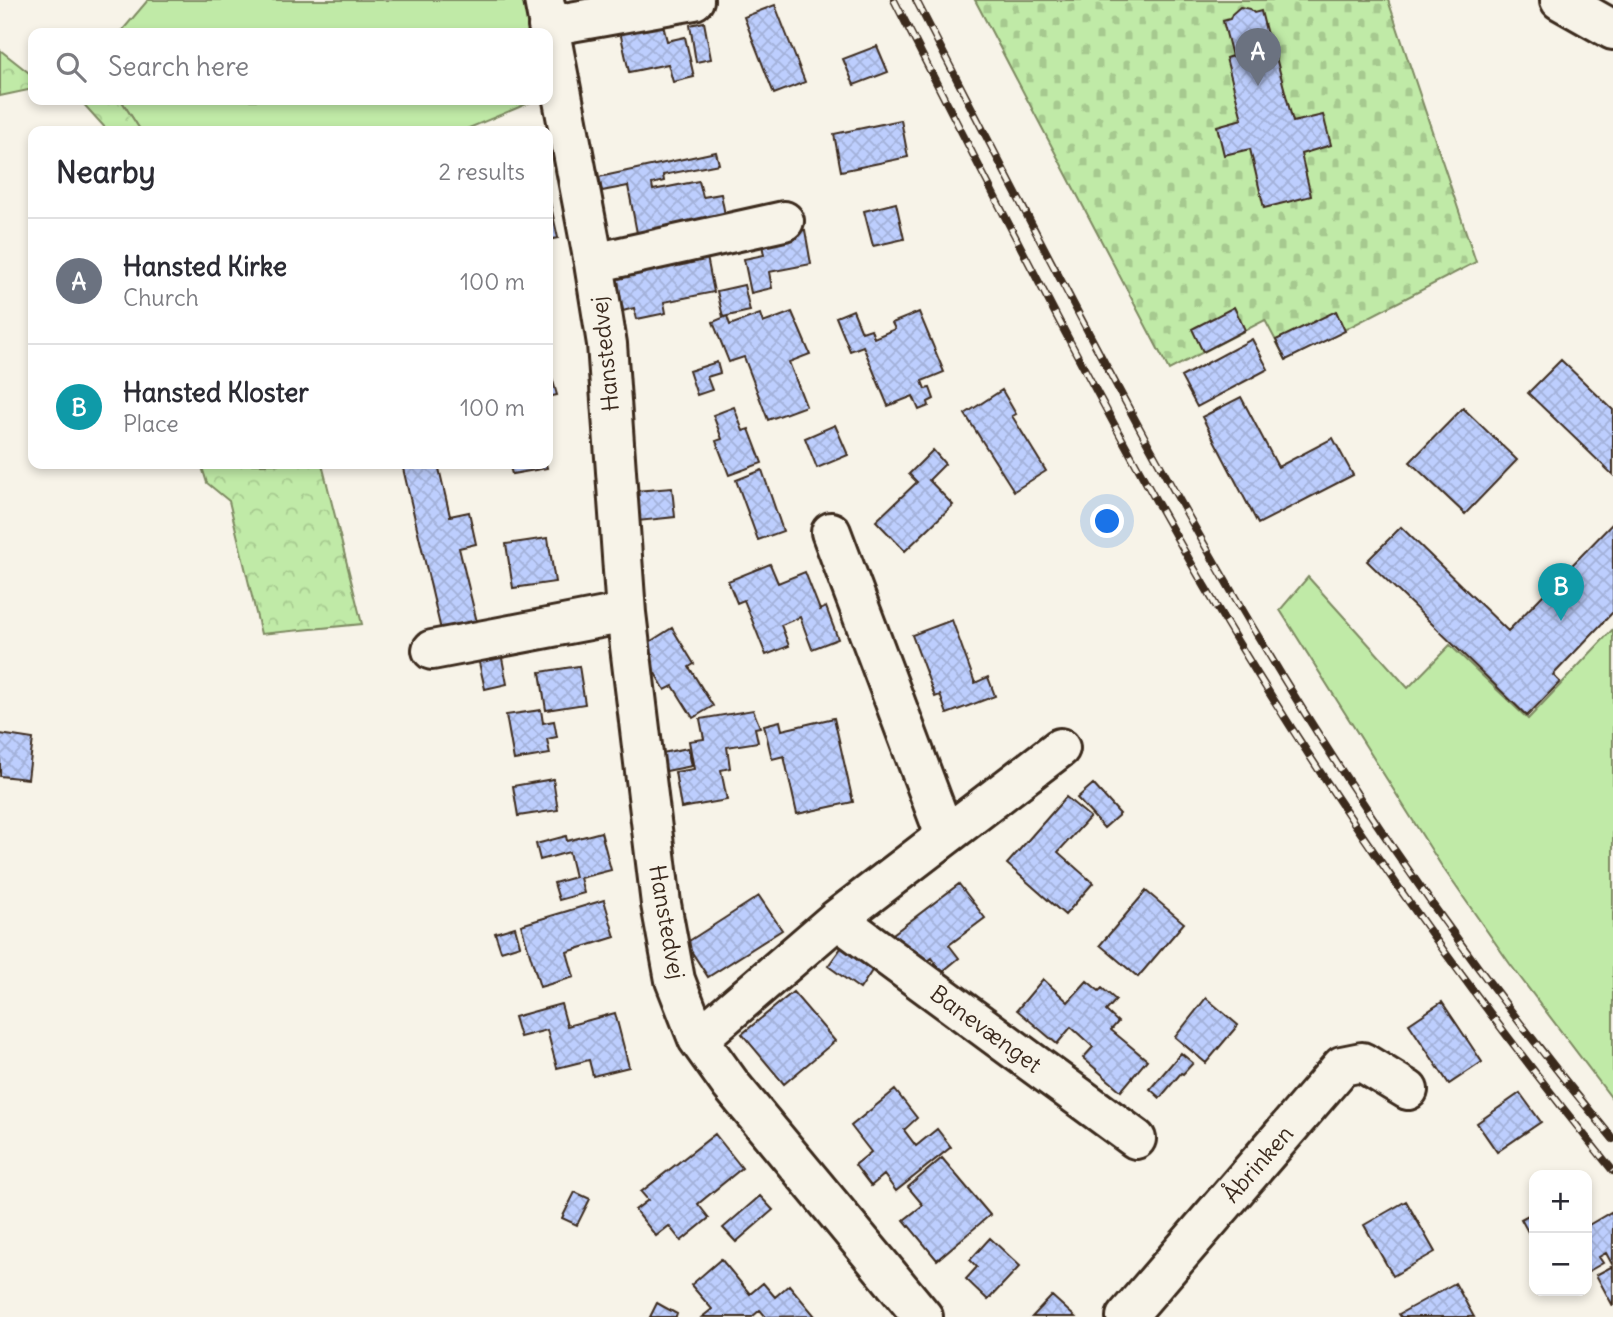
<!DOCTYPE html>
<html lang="en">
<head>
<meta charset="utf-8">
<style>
  :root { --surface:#fff; --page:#f2f2f3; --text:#2b2b33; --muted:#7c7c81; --line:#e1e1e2; --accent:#1f6fb2 }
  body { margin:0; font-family:Delius,sans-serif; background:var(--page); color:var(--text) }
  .controls { position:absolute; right:21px; bottom:21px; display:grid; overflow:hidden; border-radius:14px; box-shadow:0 4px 10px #0003 }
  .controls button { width:63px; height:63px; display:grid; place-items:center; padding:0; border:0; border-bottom:2px solid var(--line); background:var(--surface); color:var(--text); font:35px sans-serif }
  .you { position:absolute; left:1108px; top:522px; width:24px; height:24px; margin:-18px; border:5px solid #fff; border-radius:50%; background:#1a73e8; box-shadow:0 0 0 10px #1a73e833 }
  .badge { display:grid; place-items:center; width:46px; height:46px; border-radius:50%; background:var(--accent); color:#fff; font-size:23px; font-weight:700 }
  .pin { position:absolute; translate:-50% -58px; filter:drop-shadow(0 2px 4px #0008) }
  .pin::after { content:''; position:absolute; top:37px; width:24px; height:21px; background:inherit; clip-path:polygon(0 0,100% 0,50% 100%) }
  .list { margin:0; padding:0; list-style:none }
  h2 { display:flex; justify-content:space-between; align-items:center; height:91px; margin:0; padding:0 28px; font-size:30px }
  h2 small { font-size:23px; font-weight:400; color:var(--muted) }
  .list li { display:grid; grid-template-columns:46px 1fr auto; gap:21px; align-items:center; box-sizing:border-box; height:126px; padding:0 28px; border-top:2px solid var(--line) }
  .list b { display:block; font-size:26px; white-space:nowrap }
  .list p { margin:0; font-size:23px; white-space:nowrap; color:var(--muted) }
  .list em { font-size:23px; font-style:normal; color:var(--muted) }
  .icon { flex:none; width:38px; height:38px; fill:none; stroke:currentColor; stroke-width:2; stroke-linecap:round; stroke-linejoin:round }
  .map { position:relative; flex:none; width:1613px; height:1317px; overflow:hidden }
  .search { position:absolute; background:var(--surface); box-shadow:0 4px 10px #0003; left:28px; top:28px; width:525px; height:77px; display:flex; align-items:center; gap:18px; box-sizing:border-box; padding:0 24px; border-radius:14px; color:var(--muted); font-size:26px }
  .panel { position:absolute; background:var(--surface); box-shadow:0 4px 10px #0003; left:28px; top:126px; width:525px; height:343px; border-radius:14px }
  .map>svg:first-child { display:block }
</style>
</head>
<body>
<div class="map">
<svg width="1613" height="1317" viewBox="0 0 1613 1317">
  <defs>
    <pattern id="forest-crowns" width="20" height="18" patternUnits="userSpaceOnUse" patternTransform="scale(1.75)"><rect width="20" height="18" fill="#c0eaa7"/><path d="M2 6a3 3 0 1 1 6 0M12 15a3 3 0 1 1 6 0" fill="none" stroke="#a6c98f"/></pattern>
    <pattern id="cemetery-stones" width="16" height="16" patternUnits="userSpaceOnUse" patternTransform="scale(1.75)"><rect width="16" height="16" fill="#c0eaa7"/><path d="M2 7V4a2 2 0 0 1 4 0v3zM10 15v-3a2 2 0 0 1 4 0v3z" fill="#a6c98f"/></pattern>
    <pattern id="building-cross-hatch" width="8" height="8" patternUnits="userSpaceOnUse" patternTransform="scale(1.75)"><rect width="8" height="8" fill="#bdcefe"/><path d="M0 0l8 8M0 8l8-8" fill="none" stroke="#a3b1d9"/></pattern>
  </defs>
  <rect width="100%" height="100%" fill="#f7f3e8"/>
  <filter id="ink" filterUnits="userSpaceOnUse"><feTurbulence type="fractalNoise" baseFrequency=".0143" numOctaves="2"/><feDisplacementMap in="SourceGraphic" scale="14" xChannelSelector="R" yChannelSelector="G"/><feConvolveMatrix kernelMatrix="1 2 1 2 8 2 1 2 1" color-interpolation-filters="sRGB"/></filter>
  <g filter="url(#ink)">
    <!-- green -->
    <path fill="#c0eaa7" stroke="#7e8a62" stroke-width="2" d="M148,0H527L533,33H120Z
      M121,100H536L462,131H141Z
      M1308,577L1408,688L1450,645L1528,719L1613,629V1100L1510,964L1441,865L1280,610Z"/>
    <!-- forest -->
    <path fill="url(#forest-crowns)" stroke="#7e8a62" stroke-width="2" d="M0,50L33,76V89L0,96Z
      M80,100H121L141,131H108Z
      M201,464H322L362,624L261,634L229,501L207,483Z"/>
    <!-- cemetery -->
    <path fill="url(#cemetery-stones)" stroke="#7e8a62" stroke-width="2" d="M975,0H1388L1476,262L1286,360L1265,320L1169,370Z"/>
    <!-- building -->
    <path fill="url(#building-cross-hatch)" stroke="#3b2a1e" stroke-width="2" d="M775,5L805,82L774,94L744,17Z
      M1240,7L1250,9L1254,13L1261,11L1270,47L1273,46L1293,122L1323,115L1331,145L1301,154L1311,196L1264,208L1250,149L1224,155L1217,126L1242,119L1226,58L1232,56L1223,21L1230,19L1232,14Z
      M661,17L667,41L685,37L694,77L673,82L668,64L629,72L619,27Z
      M704,22L711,59L696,62L690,25Z
      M877,46L888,72L854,85L843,59Z
      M901,120L908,157L841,171L834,134Z
      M716,152L719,164L663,175L664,181L652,184L653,190L699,181L703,197L721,194L725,215L637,233L628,186L602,191L599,177Z
      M548,193L558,238L548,240Z
      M896,203L904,239L873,246L864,211Z
      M805,230L811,264L769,272L772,288L751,293L744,259L764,255L761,239Z
      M707,257L714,292L664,302L666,313L637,319L634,308L623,311L616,275Z
      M744,285L750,311L723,317L717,291Z
      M1234,307L1245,330L1203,352L1192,329Z
      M853,310L862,332L871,329L874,338L895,329L892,323L919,312L944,372L922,381L925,389L930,388L934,399L928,402L929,406L919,410L913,396L888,406L863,346L850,351L836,317Z
      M1336,311L1345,331L1286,360L1276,340Z
      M792,312L810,354L789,362L806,406L768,420L744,357L729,362L713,322L727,316L730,325L760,314L763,323Z
      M1252,339L1268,369L1197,407L1181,377Z
      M1561,360L1613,410V475L1528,393Z
      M717,362L720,373L707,377L712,390L697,395L689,371Z
      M548,364L557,395L548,397Z
      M1002,390L1016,414L1012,416L1046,471L1014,491L965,414Z
      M1241,397L1278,467L1333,438L1353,475L1258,524L1202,417Z
      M734,407L743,431L749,429L762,463L729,475L716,441L722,439L713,415Z
      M1463,408L1517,460L1465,514L1410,462Z
      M835,425L848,455L817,468L805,438Z
      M933,450L945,464L929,480L953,505L905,551L876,521L917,482L909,474Z
      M402,464H438L450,516L469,512L476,544L459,548L477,622L441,630Z
      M509,464H546L547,468L512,474Z
      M762,470L783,531L758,540L736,480Z
      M672,488L675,517L638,521L635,491Z
      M1613,523V612L1553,675L1560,682L1527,716L1367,561L1401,527L1508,631Z
      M548,538L555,582L513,588L506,544Z
      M770,564L778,583L805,572L820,610L826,607L838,639L812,649L800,617L781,625L789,646L766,655L744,600L737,603L728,581Z
      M952,620L975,683L988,677L995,696L947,714L940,695L935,697L912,635Z
      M672,628L694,664L689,667L713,706L693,718L673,686L665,690L640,648Z
      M501,653L507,684L485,689L478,658Z
      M579,666L585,704L546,710L540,672Z
      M541,710L543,723L554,721L557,737L547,739L550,754L514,760L506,715Z
      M753,710L760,727L755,728L758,742L727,747L730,768L721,770L727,800L681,808L675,772L694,769L689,741L704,739L700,719Z
      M834,718L853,802L797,814L784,756L772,759L764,725L780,721L782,730Z
      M0,734L33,739L28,779L0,776Z
      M688,748L692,766L666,771L662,753Z
      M553,779L558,810L518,816L513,786Z
      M1093,784L1120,814L1104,828L1077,798Z
      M1066,797L1090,817L1058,852L1093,883L1065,915L1007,864Z
      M601,832L611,870L580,878L584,893L559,900L554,883L575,877L569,852L540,860L536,844L566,836L567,841Z
      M959,884L985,918L949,945L959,958L942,972L932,958L919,968L893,934Z
      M1146,891L1184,923L1138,977L1100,945Z
      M759,896L782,930L708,977L686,943Z
      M604,900L615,937L567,952L574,977L540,987L521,925Z
      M515,927L520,945L501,951L495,933Z
      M844,944L875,966L860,989L828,966Z
      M1043,979L1068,1002L1087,981L1099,991L1102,988L1116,1000L1106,1011L1118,1022L1111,1030L1147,1060L1121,1091L1083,1058L1093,1047L1071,1027L1057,1044L1017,1010Z
      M793,992L835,1041L784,1084L742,1034Z
      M1206,998L1238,1025L1206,1063L1175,1037Z
      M1442,1002L1482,1062L1449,1084L1409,1024Z
      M561,1004L567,1026L615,1013L629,1067L593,1076L589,1060L557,1068L547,1030L520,1037L514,1017Z
      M1181,1053L1193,1063L1183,1074L1181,1073L1160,1098L1150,1089Z
      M895,1090L917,1118L904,1130L916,1146L937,1129L951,1147L896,1191L884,1175L871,1186L855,1165L871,1152L851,1126Z
      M1520,1093L1541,1122L1497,1152L1477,1123Z
      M715,1134L742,1168L698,1204L709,1218L681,1241L669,1226L656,1236L635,1210L648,1200L641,1192Z
      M942,1158L990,1215L937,1260L904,1220L923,1205L908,1187Z
      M575,1192L590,1199L577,1225L562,1218Z
      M760,1196L773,1210L736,1242L723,1228Z
      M1406,1201L1435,1252L1393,1276L1364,1225Z
      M1534,1212V1243L1521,1219Z
      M1611,1212L1613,1216V1306L1596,1275L1613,1266L1606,1253L1599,1257L1603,1263L1587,1272V1226Z
      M990,1238L1020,1266L988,1300L966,1279L977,1267L970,1260Z
      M721,1259L750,1294L763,1283L775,1297L789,1285L815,1316L766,1317L760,1310L752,1317H702L712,1309L691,1285Z
      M1455,1283L1474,1317H1401L1399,1314Z
      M1052,1296L1075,1317H1032Z
      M657,1303L677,1314L676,1317H650Z"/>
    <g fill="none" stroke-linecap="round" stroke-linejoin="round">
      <!-- minor casing -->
      <g stroke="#3b2a1e" stroke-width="44">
        <path id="minor" d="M544,0L594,263L607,344L626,613L661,904L675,980L698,1039L731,1085L923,1317
          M1560,0L1613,30
          M548,26L694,0
          M594,263L784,221
          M831,532L945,835
          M432,650L626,613
          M837,919L1136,1139
          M698,1039L837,919L1060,748
          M1126,1317L1342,1066L1362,1062L1408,1090"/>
      </g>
      <!-- minor -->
      <use href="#minor" stroke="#f7f3e8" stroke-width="38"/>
      <!-- rail casing -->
      <g stroke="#3b2a1e" stroke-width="8">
        <path id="rail" d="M894,0C993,193 1090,387 1198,575C1320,785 1461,983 1613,1171
          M916,0C1053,265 1186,533 1349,782C1430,906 1518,1025 1613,1139"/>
      </g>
      <!-- rail -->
      <use href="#rail" stroke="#f7f3e8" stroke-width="5" stroke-dasharray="16" stroke-linecap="butt"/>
    </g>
  </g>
  <g text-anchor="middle" stroke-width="5" stroke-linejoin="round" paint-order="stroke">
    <!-- street labels -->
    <g font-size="23" fill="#3b2a1e" stroke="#f7f3e8">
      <text transform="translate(605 354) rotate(-96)" y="8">Hanstedvej</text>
      <text transform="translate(667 922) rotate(80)" y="8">Hanstedvej</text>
      <text transform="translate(986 1029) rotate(36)" y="8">Banevænget</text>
      <text transform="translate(1258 1164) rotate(-49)" y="8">Åbrinken</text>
    </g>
  </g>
</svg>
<div class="controls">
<button>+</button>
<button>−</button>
</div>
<div class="you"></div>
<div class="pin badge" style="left:1258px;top:86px;background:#6b7280">A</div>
<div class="pin badge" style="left:1561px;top:621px;background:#0f9aa8">B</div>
<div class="search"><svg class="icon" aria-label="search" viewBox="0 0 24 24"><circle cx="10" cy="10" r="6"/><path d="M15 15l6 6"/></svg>Search here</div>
<section class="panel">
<h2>Nearby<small>2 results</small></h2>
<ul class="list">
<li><span class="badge" style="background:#6b7280">A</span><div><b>Hansted Kirke</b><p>Church</p></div><em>100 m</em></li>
<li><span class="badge" style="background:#0f9aa8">B</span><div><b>Hansted Kloster</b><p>Place</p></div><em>100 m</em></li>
</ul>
</section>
</div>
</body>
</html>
